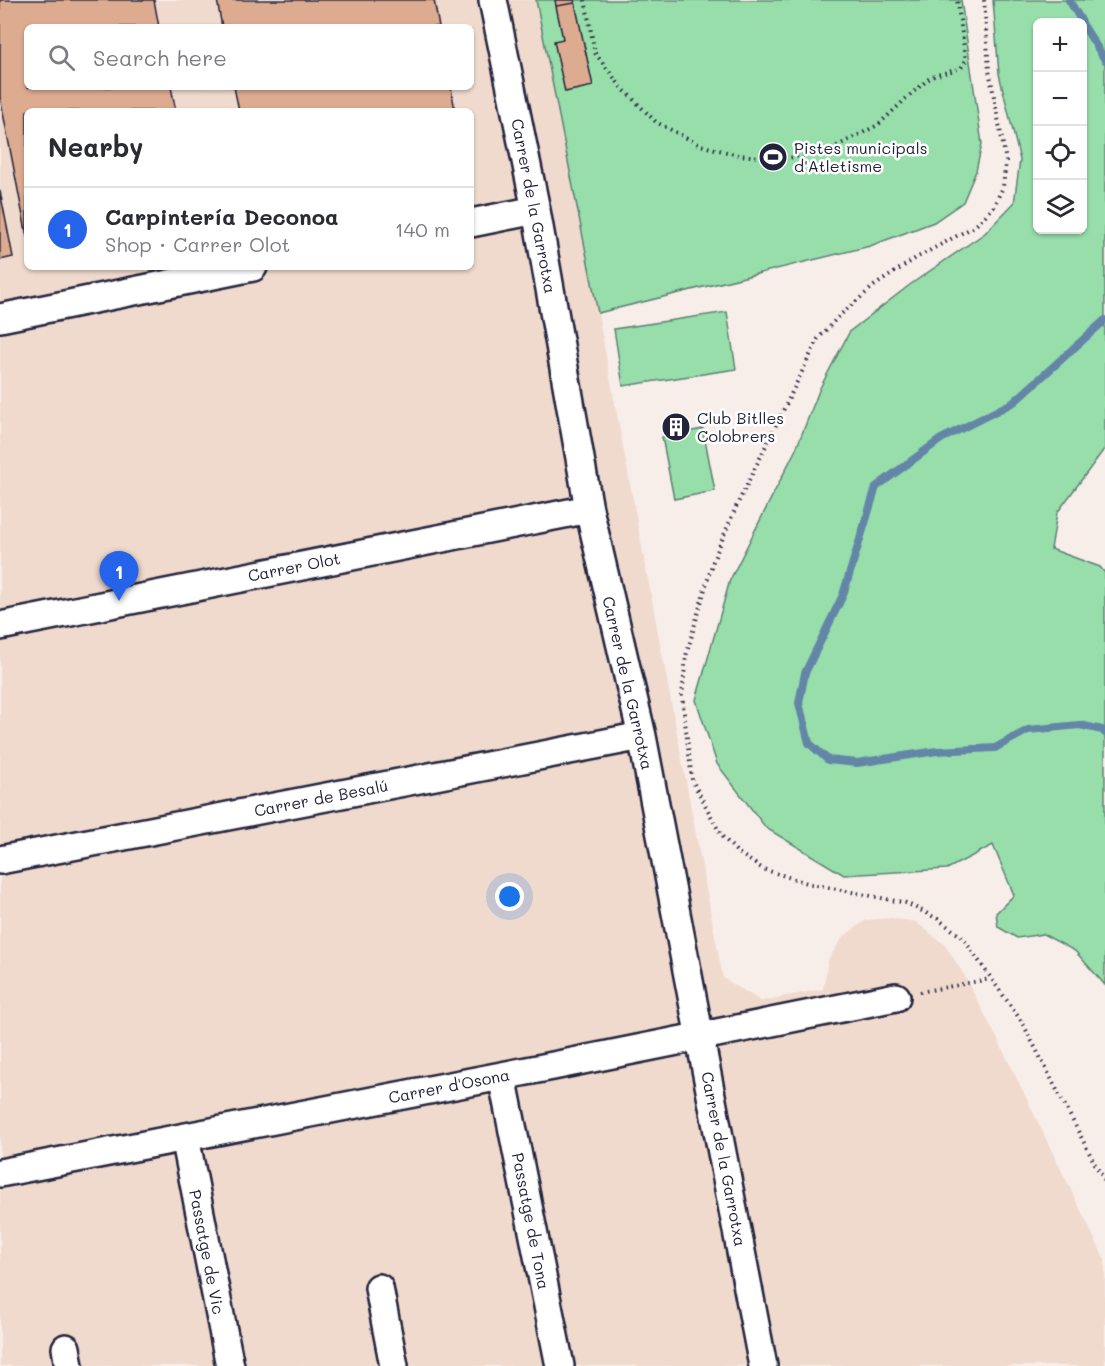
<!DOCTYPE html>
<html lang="en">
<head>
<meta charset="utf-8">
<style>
  :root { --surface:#fff; --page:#f2f2f3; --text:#2b2b33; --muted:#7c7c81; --line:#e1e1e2; --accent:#2563eb }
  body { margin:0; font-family:Mali,sans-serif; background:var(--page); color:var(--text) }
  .controls { position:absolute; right:18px; top:18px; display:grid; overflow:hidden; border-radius:9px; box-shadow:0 2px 4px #0004 }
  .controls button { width:54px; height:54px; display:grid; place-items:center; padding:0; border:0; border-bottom:2px solid var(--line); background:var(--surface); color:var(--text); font:30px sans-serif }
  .you { position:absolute; left:510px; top:897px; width:21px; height:21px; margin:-15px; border:4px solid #fff; border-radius:50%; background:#1a73e8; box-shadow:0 0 0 9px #1a73e833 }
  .badge { display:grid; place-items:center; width:39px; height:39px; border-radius:50%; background:var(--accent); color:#fff; font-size:20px; font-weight:700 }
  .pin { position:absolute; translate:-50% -50px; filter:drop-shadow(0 2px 3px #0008) }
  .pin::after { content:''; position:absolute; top:32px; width:21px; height:18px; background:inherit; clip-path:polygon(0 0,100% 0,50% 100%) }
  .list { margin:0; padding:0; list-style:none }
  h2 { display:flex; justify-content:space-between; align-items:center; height:78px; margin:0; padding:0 24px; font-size:26px }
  h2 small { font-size:20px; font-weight:400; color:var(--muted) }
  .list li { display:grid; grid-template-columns:39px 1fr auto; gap:18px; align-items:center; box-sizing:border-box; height:84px; padding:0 24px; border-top:2px solid var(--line) }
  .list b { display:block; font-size:22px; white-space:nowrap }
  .list p { margin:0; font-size:20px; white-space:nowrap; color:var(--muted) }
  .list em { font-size:20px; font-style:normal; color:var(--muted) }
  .icon { flex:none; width:33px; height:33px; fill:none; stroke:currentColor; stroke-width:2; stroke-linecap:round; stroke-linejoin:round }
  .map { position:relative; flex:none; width:1105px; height:1366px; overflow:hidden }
  .search { position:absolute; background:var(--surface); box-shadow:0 2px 4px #0004; left:24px; top:24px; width:450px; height:66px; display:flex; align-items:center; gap:15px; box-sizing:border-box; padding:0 21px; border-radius:9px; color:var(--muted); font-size:22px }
  .panel { position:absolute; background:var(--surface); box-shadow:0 2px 4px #0004; left:24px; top:108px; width:450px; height:162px; border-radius:9px }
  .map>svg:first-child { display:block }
</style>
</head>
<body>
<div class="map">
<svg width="1105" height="1366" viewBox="0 0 1105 1366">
  <rect width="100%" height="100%" fill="#f8eee9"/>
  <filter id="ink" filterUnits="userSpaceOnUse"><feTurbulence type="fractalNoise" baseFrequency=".0167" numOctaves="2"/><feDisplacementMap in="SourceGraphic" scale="12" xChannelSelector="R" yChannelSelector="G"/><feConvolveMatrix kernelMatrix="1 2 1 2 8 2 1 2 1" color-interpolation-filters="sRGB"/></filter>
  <g filter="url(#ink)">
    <!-- built -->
    <path fill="#f0dace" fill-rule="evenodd" d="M0,0H536L598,313L723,978L761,1001L823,989L828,960L843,937L866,920L891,918L916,922L945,945L963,973L999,1042L1105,1260V1366H0ZM27,27H471V87H27ZM27,111H471V267H27Z"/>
    <!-- green -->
    <path fill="#97deab" stroke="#5c8073" stroke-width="1.5" fill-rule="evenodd" d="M536,0H961L982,144L976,171L963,202L934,222L870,246L598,313Z
      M993,0H1105V448L1057,513L1051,549L1100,567L1105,573V985L1075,951L1043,934L1017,938L998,927L996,913L1014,895L993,845L947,869L844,875L766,828L717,764L696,700L730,580L796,449L820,388L850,331L911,284L985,233L1014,203L1020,160L999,74ZM1038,22H1082V230H1038Z
      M727,312L736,369L623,386L614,329Z
      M703,429L715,491L674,499L662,437Z"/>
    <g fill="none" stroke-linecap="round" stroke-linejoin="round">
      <!-- stream -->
      <path stroke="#6386a7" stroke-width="8" d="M1069,0L1082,22
        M1082,23L1105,60
        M1105,320L1014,402L941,439L876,487L843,595L805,673L799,703L809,743L828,760L857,763L937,751L995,748L1028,730L1080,725L1102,730L1105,733"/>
    </g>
    <!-- building -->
    <path fill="#ddab90" stroke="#22223b" stroke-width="1.5" d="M0,0H154L159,27H27V87H171L176,111H27V237L0,97Z
      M217,0H434L439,27H222Z
      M555,0H574L575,3L556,6Z
      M575,3L593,86L565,92L554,41L563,39L556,6Z
      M234,87H451L455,111H239Z
      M0,191L13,257L0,260Z
      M686,419L689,431L666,436L664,422Z"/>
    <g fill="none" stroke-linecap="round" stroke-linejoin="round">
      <!-- street casing -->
      <g stroke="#22223b" stroke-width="32">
        <path id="street" d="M493,0L536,210L589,509L642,736L763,1366
          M471,223L536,210
          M0,318L253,267
          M0,626L589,509
          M0,860L642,736
          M502,1076L560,1366
          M185,1137L230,1366
          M0,1173L553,1066L896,997
          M379,1288L394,1366
          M66,1348L69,1366"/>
      </g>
      <!-- path -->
      <path stroke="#22223b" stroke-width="4" stroke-dasharray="1.5 4.5" stroke-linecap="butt" d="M585,0L595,53L621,87L656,122L700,145L738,155L782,159L825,152L878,125L911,94L931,77L961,68L966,60L957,0
        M984,0L989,70L1006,161L1003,187L993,208L975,226L916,258L874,286L838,317L818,339L736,507L713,561L697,617L686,656L682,696L692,780L721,835L737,852L763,869L807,883L906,903L938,919L962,937L1022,1022L1095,1164L1105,1181
        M920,992L990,979"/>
      <!-- street -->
      <use href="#street" stroke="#fff" stroke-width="27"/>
    </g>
  </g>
  <!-- icons -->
  <defs>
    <g id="stadium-disc" transform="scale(1.5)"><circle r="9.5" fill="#22223b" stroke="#fff"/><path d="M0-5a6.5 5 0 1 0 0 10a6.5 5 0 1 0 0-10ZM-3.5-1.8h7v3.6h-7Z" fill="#fff"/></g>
    <g id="building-disc" transform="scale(1.5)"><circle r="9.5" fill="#22223b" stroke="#fff"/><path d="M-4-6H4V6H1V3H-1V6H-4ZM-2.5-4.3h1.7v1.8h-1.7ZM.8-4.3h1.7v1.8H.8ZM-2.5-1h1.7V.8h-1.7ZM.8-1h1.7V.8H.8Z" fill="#fff"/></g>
  </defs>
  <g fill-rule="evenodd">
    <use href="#stadium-disc" x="773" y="157"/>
    <use href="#building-disc" x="676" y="427"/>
  </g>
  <g text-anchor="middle" stroke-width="5" stroke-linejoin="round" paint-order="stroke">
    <!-- poi labels -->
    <g font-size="16" fill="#22223b" stroke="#fff" text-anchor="start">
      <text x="794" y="154">Pistes municipals<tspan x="794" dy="18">d'Atletisme</tspan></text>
      <text x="697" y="424">Club Bitlles<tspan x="697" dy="18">Colobrers</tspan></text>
    </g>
    <!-- street labels -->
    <g font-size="16" fill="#22223b" stroke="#fff">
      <text transform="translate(534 206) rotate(79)" y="6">Carrer de la Garrotxa</text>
      <text transform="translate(294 567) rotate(-11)" y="6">Carrer Olot</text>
      <text transform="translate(628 683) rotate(77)" y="6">Carrer de la Garrotxa</text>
      <text transform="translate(321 798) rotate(-11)" y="6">Carrer de Besalú</text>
      <text transform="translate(449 1086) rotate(-11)" y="6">Carrer d'Osona</text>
      <text transform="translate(724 1159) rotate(79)" y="6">Carrer de la Garrotxa</text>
      <text transform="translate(531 1221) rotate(79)" y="6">Passatge de Tona</text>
      <text transform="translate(207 1252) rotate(79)" y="6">Passatge de Vic</text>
    </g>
  </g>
</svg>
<div class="controls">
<button>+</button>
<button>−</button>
<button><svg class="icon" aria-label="locate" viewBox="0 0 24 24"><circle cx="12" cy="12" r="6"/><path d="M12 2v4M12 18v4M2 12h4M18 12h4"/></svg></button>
<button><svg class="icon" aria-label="layers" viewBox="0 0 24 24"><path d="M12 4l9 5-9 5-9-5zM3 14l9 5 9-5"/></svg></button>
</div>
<div class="you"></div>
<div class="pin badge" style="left:119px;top:601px">1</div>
<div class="search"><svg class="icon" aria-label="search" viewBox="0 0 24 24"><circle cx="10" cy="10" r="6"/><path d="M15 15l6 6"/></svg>Search here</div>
<section class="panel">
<h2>Nearby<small></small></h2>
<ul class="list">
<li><span class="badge">1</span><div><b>Carpintería Deconoa</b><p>Shop · Carrer Olot</p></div><em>140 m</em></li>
</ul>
</section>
</div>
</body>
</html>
